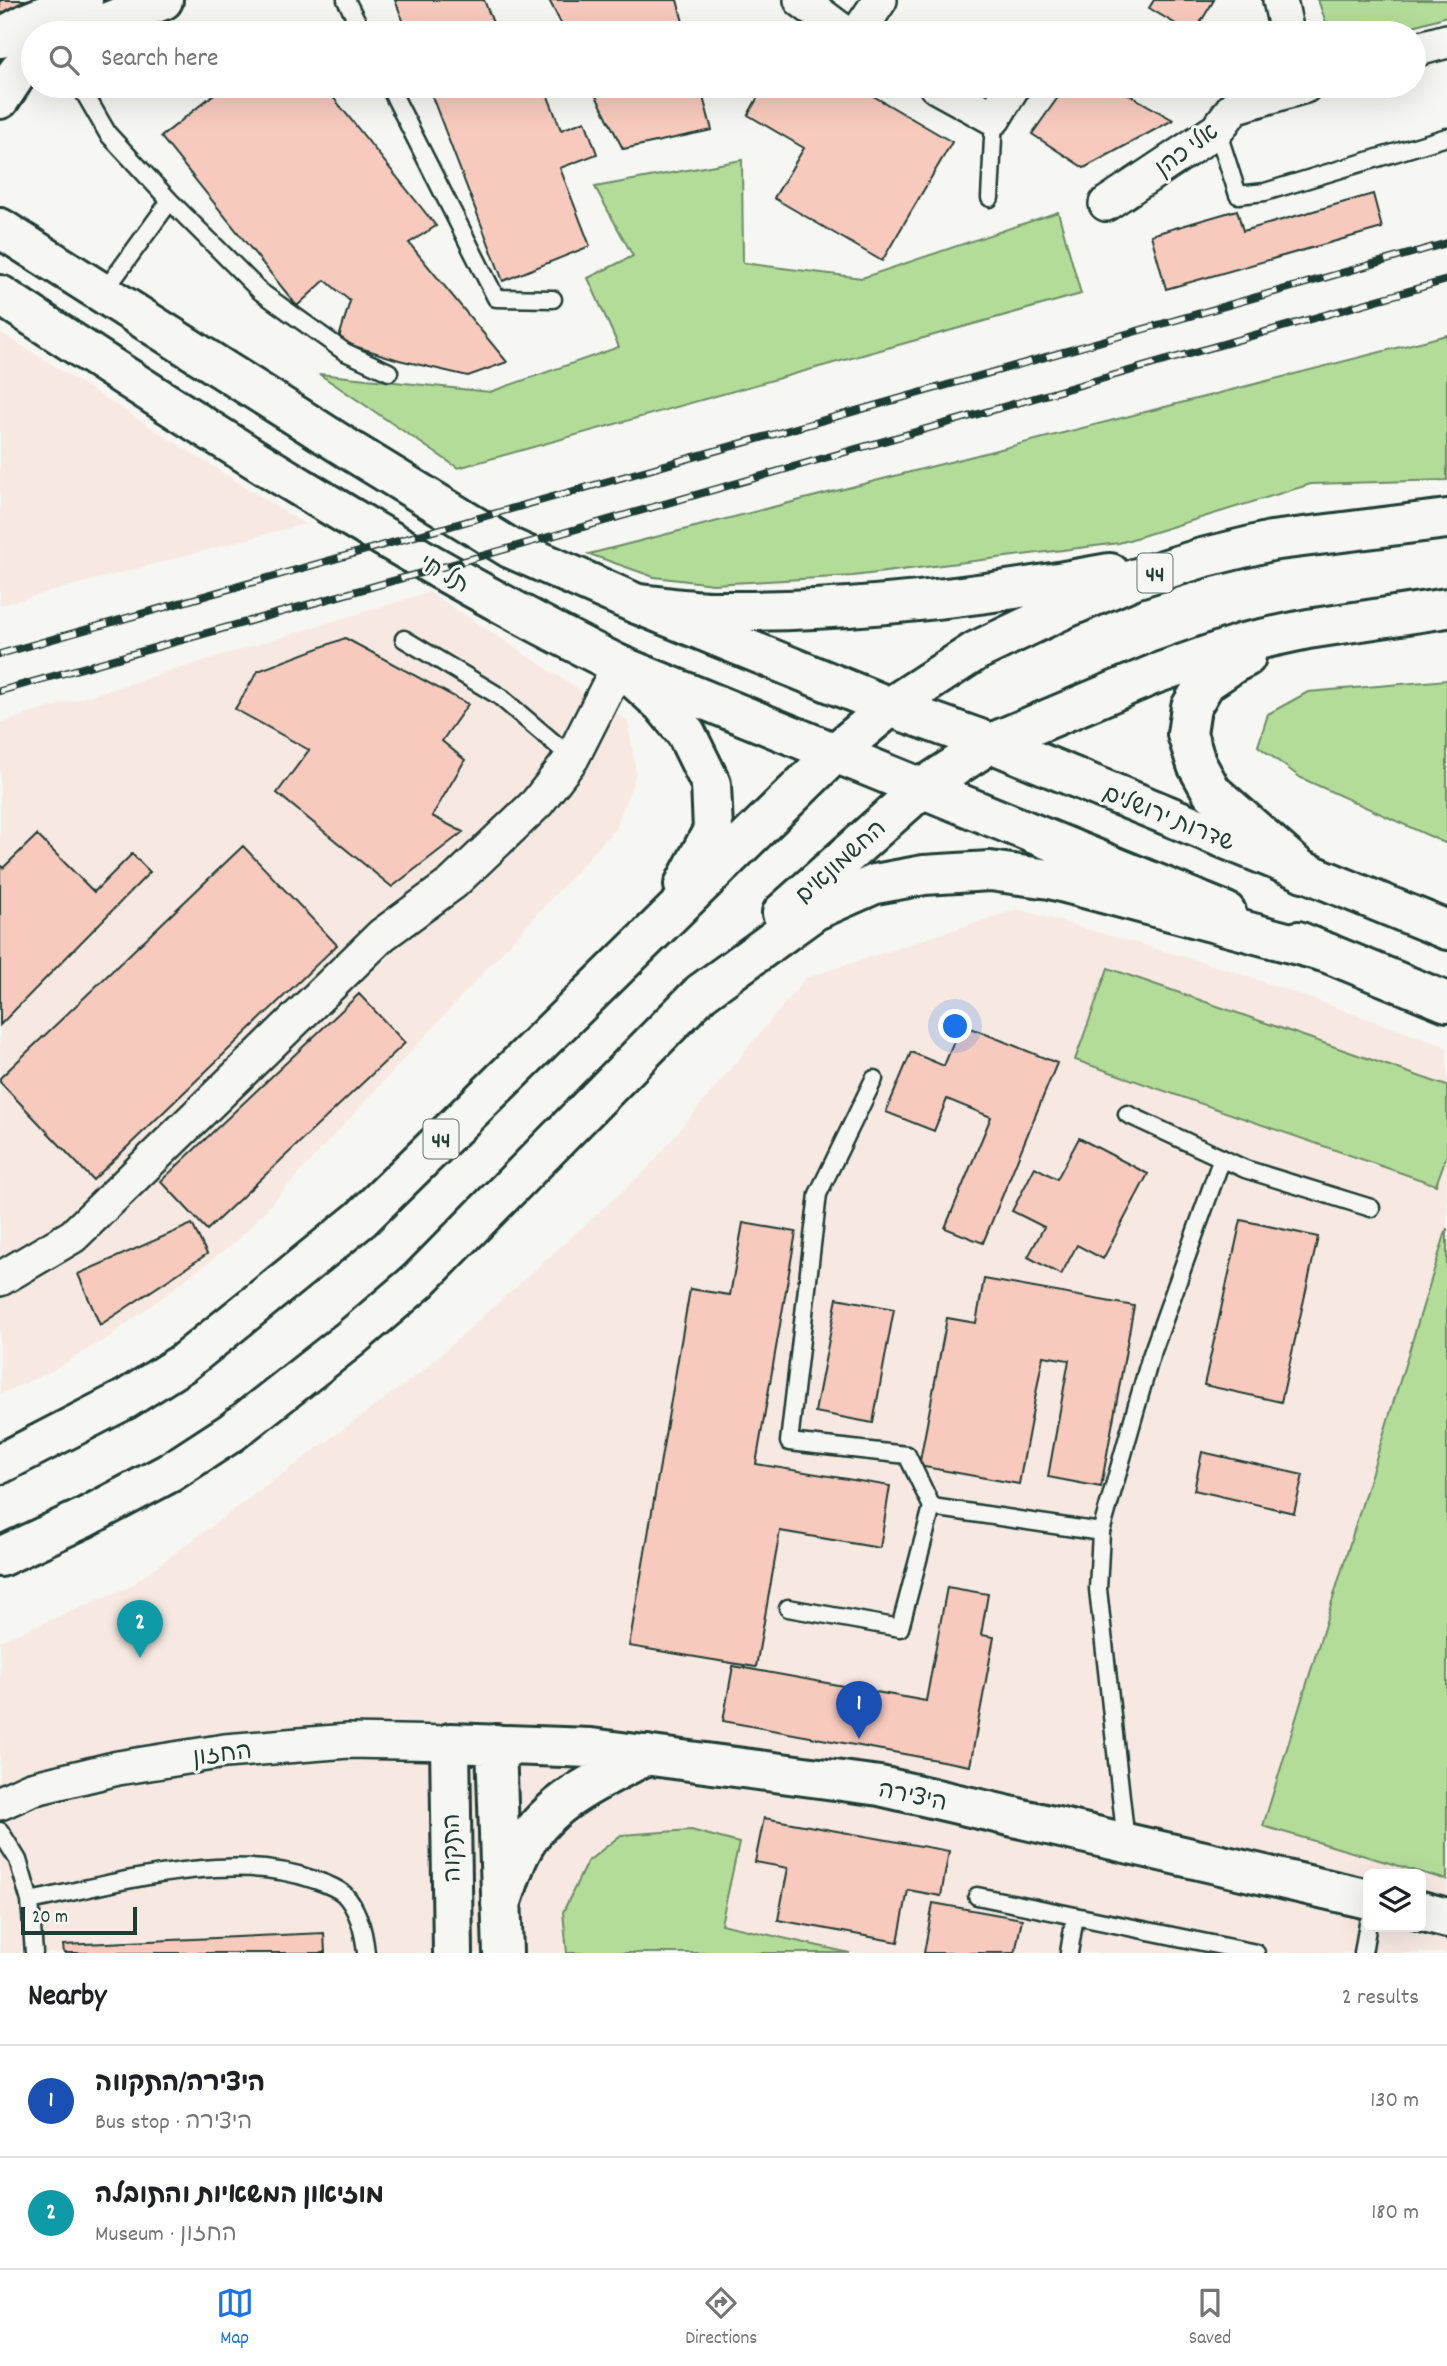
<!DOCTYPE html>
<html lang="en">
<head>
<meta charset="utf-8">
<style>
  :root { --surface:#fff; --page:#f6f6f6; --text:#202124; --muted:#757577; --line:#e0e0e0; --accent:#1a73e8 }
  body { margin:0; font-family:Dekko,"Playpen Sans Hebrew",sans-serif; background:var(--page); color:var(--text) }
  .controls { position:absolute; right:21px; bottom:21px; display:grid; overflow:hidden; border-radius:10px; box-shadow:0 7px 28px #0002 }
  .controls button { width:63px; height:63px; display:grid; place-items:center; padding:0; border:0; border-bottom:2px solid var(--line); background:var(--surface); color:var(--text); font:35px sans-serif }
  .scale { position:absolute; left:21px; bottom:18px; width:116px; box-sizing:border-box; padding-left:7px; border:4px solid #1f3d34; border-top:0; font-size:19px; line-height:24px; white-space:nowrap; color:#1f3d34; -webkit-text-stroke:5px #f6f6f2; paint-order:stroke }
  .you { position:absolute; left:956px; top:1027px; width:24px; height:24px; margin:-18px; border:5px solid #fff; border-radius:50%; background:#1a73e8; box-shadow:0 0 0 10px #1a73e833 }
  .badge { display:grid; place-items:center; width:46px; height:46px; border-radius:50%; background:var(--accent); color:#fff; font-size:23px; font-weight:700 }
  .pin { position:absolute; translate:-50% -58px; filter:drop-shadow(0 2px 4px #0008) }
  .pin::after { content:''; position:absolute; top:37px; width:24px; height:21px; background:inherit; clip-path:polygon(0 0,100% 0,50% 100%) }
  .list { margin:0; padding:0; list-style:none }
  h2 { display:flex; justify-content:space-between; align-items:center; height:91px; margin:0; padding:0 28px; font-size:30px }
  h2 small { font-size:23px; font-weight:400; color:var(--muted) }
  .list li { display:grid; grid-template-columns:46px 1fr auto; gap:21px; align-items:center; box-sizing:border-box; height:112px; padding:0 28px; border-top:2px solid var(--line) }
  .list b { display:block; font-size:26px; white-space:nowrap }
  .list p { margin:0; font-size:23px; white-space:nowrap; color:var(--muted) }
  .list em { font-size:23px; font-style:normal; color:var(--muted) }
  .icon { flex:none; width:38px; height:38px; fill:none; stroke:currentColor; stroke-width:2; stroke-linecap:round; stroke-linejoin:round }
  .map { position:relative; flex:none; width:1447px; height:1953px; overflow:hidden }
  .search { position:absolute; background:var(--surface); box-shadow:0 7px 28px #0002; left:21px; right:21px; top:21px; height:77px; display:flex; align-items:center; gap:18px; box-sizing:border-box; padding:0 24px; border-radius:38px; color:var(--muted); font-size:26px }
  .sheet { height:315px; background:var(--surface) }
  nav { display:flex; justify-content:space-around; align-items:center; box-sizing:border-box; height:98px; border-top:2px solid var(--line); background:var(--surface); font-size:19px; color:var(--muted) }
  nav a { display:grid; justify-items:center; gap:4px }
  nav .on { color:var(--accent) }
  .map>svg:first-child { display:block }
</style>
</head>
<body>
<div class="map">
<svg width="1447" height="1953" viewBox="0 0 1447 1953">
  <rect width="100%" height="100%" fill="#f6f6f2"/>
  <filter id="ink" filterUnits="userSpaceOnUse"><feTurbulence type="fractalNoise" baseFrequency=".0143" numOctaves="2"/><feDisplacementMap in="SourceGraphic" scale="14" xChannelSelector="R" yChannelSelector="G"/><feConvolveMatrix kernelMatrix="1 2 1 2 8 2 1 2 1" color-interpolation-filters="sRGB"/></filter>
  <g filter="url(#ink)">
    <!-- built -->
    <path fill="#f7e9e2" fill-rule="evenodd" d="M0,332L304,524L0,605Z
      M429,592L628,721L636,773L616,828L238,1240L109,1337L48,1373L0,1394V723Z
      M1017,909L1230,970L1447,1047V1953H0V1641L129,1587L421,1372L647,1169L806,978ZM1368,1874H1421V1927H1368Z"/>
    <!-- green -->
    <path fill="#b4dc99" stroke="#6a8c66" stroke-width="2" d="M1318,0H1447V16C1412,26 1363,45 1328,28Z
      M742,160L743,263L862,278L1058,212L1081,294L458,468L319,374L490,392L619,347L588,278L633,256L595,187Z
      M1447,335V480L1311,484L1119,543L853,576L713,584L654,577L589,554Z
      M1447,680V844L1301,778L1258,746L1268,714L1308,692Z
      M1108,968L1447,1086V1154L1436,1185L1075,1060Z
      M1447,1228V1880L1263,1826Z
      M691,1830L739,1843L721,1924L850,1953H567L563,1912L587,1862L621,1835Z"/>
    <!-- building -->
    <path fill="#f8cabd" stroke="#1f3d34" stroke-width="2" d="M0,0H39L0,16Z
      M395,0H484L497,33H408Z
      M549,0H677L686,33H566Z
      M1154,0H1214L1194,33H1191L1149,8Z
      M224,86H324L436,226L409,243L507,362L468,376L399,360L338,341L350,301L325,280L297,306L161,137Z
      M428,86H544L561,130L585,121L597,154L560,168L590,246L503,281Z
      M591,86H700L712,130L623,149Z
      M764,86H856L952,142L882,261L774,198L804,148L748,115Z
      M1066,86H1114L1173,120L1084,168L1032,134Z
      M1373,194L1382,228L1166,289L1151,235L1237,210L1243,231Z
      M345,638L468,704L442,741L465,760L432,816L463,832L392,887L277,793L309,750L235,709L258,671Z
      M37,835L94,892L132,854L150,872L0,1025V865L3,868Z
      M243,846L337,945L93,1180L0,1082V1078Z
      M359,994L405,1043L207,1230L161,1181Z
      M961,1024L1057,1063L983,1243L945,1228L991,1117L947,1099L934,1131L886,1112L911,1052L944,1066Z
      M1079,1138L1148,1174L1103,1259L1077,1245L1061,1275L1028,1257L1044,1227L1012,1211L1035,1167L1057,1179Z
      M1241,1220L1318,1237L1281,1402L1204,1385Z
      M743,1223L796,1232L756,1464L890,1486L880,1548L780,1531L756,1667L629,1646L690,1289L730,1295Z
      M192,1224L207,1254L100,1325L78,1274Z
      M984,1279L1134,1306L1101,1487L1048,1477L1069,1360L1043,1356L1019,1484L919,1466L947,1318L976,1323Z
      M837,1298L894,1309L873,1423L815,1412Z
      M1202,1452L1303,1475L1294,1513L1194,1490Z
      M947,1587L988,1594L981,1635L994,1637L970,1766L723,1721L733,1666L926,1701Z
      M764,1818L949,1851L941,1896L908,1890L898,1942L778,1920L788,1868L755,1862Z
      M933,1903L1022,1919L1015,1953H924Z
      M324,1933L325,1953H64L63,1945Z"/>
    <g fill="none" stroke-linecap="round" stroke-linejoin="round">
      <!-- lane casing -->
      <g stroke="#1f3d34" stroke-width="21">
        <path id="lane" d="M346,0L363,33
          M389,86L496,298L553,299
          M82,89L108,134L170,201L261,292L345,352L389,372
          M1217,130L1238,195L1265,192L1447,137
          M990,198L994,118
          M103,293L170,201
          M404,639L499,696L572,758
          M874,1079L818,1194L789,1442L907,1455L932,1507
          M1127,1114L1245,1169L1371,1208
          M788,1608L900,1628L932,1507L1101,1532
          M0,1831L18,1860L30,1901L34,1953
          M1126,1842L1098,1589L1101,1532L1150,1359L1222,1158
          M977,1896L1256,1953
          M30,1901C116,1883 231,1849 315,1880C324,1883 337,1888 344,1894C359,1910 364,1932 366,1953
          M1069,1953L1075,1916
          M1363,1953L1368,1923"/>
      </g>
      <!-- street casing -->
      <g stroke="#1f3d34" stroke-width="38">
        <path id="street" d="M801,0L845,33
          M1280,0L1287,33
          M858,33L880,0
          M1414,50L1447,41
          M936,86L994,118L1013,86
          M1106,204L1217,130L1234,107L1305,86
          M0,1279L73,1236L382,935L453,883L537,803L572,758L619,665
          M0,1803L31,1789L118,1768L225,1751L348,1741L450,1743"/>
      </g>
      <!-- secondary casing -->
      <g stroke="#1f3d34" stroke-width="44">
        <path id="secondary" d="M80,33L163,0
          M0,38L31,21L83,0
          M0,99L18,72L33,56
          M0,228L353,452L510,548L637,604L890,707L991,743L1447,930
          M0,295C201,427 404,558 619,665L1226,912
          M1298,941L1447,1002
          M496,1744L503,1953
          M501,1904C507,1888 512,1869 520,1853C545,1802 599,1780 647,1755
          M1421,1911L1447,1918
          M453,1953L450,1743L591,1748L880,1786L1368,1899"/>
      </g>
      <!-- highway casing -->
      <g stroke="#1f3d34" stroke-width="44">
        <path id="highway" d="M637,604C663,606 690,611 717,611C848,612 981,597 1110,573
          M1246,657L1234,663L1206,682L1191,707L1187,734L1197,765L1212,792L1303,872
          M619,665L662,704L686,733L711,784L713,830L684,885
          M782,913L922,788L991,743L1155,674L1243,643L1308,629L1447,608
          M0,1464L126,1399L183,1363L361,1219L835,753L890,707L976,651L1064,609L1134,579L1202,558L1271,541L1447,519
          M0,1557L84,1518L169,1473L232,1432L350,1339L418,1281L701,993L814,911L875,884L924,875L990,871L1050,879L1328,953"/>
      </g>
      <!-- lane -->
      <use href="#lane" stroke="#f6f6f2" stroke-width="16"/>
      <!-- street -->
      <use href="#street" stroke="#f6f6f2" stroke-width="33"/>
      <!-- secondary -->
      <use href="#secondary" stroke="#f6f6f2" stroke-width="38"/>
      <!-- highway -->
      <use href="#highway" stroke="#f6f6f2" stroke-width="38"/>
      <!-- rail casing -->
      <g stroke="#1f3d34" stroke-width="8">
        <path id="rail" d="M0,654L1447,243
          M0,691L510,548L1447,280"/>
      </g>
      <!-- rail -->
      <use href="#rail" stroke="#f6f6f2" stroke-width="5" stroke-dasharray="16" stroke-linecap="butt"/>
    </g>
  </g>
  <g text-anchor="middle" stroke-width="6" stroke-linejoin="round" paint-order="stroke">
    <!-- shield labels -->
    <g fill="#f6f6f2" stroke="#60746d" stroke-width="2">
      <rect x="1137.5" y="553.5" width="35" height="39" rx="5"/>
      <rect x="423.5" y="1119.5" width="35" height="39" rx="5"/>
    </g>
    <g font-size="23" font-weight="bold" fill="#1f3d34">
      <text x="1155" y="581">44</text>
      <text x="441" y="1147">44</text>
    </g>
    <!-- street labels -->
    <g font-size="24" fill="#1f3d34" stroke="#f6f6f2">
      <text transform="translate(1186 149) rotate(-36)" y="8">אלי כהן</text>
      <text transform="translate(445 573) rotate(30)" y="8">תל חי</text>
      <text transform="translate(1169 817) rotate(22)" y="8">שדרות ירושלים</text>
      <text transform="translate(840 861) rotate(-42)" y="8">החשמונאים</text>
      <text transform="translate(222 1753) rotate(-7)" y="8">החזון</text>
      <text transform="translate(913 1795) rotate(12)" y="8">היצירה</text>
      <text transform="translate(451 1848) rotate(-91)" y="8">התקוה</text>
    </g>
  </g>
</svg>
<div class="controls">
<button><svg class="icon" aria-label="layers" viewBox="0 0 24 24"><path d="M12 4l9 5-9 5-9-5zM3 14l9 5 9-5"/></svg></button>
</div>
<div class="scale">20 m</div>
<div class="you"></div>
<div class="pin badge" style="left:859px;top:1739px;background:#1a4fb4">1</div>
<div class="pin badge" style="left:140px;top:1658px;background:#0f9aa8">2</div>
<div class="search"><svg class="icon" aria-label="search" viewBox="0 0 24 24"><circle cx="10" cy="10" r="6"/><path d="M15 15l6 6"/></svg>Search here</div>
</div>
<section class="sheet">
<h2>Nearby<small>2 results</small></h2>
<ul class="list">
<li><span class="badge" style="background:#1a4fb4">1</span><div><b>היצירה/התקווה</b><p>Bus stop · היצירה</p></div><em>130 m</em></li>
<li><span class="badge" style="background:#0f9aa8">2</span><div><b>מוזיאון המשאיות והתובלה</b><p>Museum · החזון</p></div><em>180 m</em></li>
</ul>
</section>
<nav>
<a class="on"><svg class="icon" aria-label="map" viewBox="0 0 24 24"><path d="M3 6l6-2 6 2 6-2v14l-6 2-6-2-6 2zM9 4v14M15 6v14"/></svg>Map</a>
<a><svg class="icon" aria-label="directions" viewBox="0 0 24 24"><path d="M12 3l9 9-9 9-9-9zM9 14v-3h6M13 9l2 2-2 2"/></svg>Directions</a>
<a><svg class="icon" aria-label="saved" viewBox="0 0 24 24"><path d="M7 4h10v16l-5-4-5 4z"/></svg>Saved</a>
</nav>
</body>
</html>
